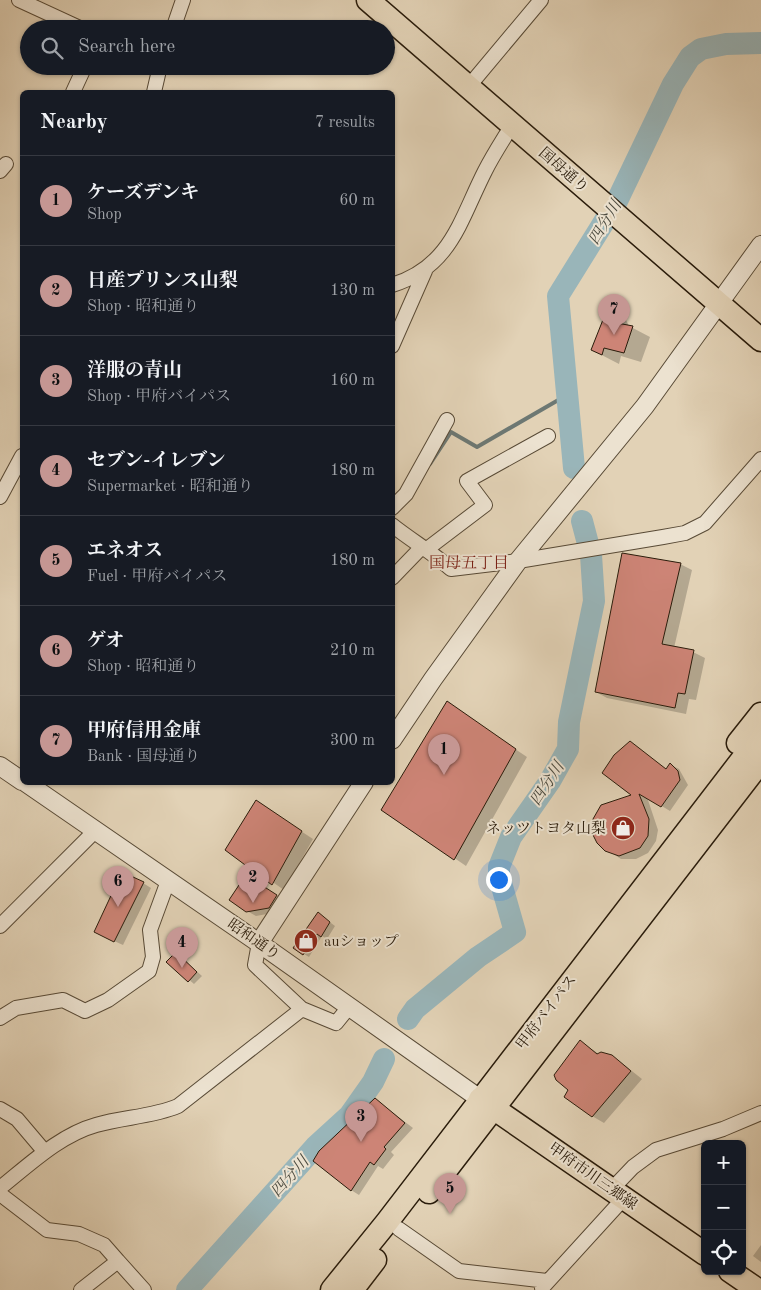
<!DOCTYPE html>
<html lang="en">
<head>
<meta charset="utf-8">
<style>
  :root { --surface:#171b24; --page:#20242c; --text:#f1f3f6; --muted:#9ea1a6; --line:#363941; --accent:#c59692 }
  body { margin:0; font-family:"Old Standard TT","Noto Serif JP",serif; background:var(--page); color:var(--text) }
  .controls { position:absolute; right:15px; bottom:15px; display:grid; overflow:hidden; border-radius:8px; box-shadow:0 1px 4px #0004 }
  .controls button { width:45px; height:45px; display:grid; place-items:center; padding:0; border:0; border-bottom:1px solid var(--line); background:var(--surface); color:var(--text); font:25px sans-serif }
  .you { position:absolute; left:498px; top:879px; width:18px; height:18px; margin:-12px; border:4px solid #fff; border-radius:50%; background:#1a73e8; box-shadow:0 0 0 8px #1a73e833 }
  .badge { display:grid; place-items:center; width:32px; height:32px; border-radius:50%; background:var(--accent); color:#111; font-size:16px; font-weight:700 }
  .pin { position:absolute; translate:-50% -41px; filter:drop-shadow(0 1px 2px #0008) }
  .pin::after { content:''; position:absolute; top:26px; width:18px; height:15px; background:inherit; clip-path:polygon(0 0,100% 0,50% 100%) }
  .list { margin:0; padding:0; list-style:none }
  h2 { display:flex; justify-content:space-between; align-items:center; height:65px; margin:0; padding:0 20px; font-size:21px }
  h2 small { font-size:16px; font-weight:400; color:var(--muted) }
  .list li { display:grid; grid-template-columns:32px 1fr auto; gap:15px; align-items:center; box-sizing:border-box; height:90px; padding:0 20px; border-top:1px solid var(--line) }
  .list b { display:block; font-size:19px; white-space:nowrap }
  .list p { margin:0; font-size:16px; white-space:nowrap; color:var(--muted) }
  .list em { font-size:16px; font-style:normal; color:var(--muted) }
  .icon { flex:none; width:28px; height:28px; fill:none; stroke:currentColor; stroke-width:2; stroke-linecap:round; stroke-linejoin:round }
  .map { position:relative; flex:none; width:761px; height:1290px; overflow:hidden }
  .search { position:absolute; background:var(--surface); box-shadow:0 1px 4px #0004; left:20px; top:20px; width:375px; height:55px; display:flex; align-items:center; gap:12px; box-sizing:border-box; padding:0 18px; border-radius:28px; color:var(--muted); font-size:19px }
  .panel { position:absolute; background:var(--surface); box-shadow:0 1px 4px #0004; left:20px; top:90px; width:375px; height:695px; border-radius:8px }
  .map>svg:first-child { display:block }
</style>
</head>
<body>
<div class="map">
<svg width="761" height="1290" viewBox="0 0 761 1290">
  <rect width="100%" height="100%" fill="#e2d2b6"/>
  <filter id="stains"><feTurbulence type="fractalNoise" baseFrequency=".004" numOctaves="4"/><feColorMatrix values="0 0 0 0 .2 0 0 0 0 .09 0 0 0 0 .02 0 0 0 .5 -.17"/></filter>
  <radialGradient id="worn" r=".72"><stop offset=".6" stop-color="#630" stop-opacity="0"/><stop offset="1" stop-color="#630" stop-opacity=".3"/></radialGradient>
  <!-- shadow -->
  <path fill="#0003" d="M609,309L625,318L629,326L650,337L641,362L621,356L619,364L592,350Z
    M680,564L692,570L674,648L693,652L705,658L696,700L689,699L686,714L607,698L596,692Z
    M447,703L527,757L466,866L383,809Z
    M630,742L667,770L671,765L679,769L688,785L670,811L647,797L658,830L656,841L648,853L636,859H621L601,846L633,795Z
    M267,809L313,839L284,890L227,850Z
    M143,883L151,888L123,945L103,936Z
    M272,892L285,901L278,912L256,916L247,911L257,897Z
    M323,917L335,926L327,939L322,936L309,957L304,954Z
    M176,953L202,976L194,984L168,962Z
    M581,1042L599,1054L611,1057L623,1064L642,1079L604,1123L592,1116L570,1090Z
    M375,1099L413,1128L391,1152L394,1155L383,1169L378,1166L359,1195L351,1190Z
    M761,1245V1262L753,1256Z"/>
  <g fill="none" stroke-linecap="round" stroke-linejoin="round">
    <!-- stream -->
    <path stroke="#6d7873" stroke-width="4" d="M430,464L451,432L477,447L567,395"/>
    <!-- river -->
    <path stroke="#99b5b9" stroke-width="22" d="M574,468L558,296L617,201L673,84L690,57L701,49L726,44L761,43
      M408,1019L415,1009L478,957L515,932L499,876V867L511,837L550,781L568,749L569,722L594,601L591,555L582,521
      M187,1290L315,1147L349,1116L373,1082L384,1059"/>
  </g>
  <!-- building -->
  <path fill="#cd8476" stroke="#2a1c0b" d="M608,307L617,323L633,326L624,353L604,348L602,355L591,350Z
    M622,553L681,563L662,644L694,650L685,694L678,693L675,708L595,692Z
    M447,701L516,749L454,860L381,810Z
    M630,741L666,769L670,763L678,771L680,780L661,807L639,794L649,819L648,836L640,848L619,856L605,851L597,843L593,835V819L601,805L631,795L602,773L614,755Z
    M256,800L302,831L272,885L225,850Z
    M122,872L144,882L114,942L94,932Z
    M239,885L256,896L263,886L277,895L269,908L246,912L229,900Z
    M318,912L330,922L321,937L317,934L303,955L293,948Z
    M176,952L197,972L188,982L166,962Z
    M580,1040L597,1054L601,1052L612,1055L631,1071L592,1117L564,1097L568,1090L556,1080L554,1075Z
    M375,1098L405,1123L384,1147L386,1149L374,1165L370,1162L351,1191L313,1161L319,1151Z"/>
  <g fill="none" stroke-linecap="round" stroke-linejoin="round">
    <!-- minor casing -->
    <g stroke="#584a36" stroke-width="16">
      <path id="minor" d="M19,0L82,29
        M173,29L183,0
        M469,86L541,0
        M73,92L85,66
        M154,92L160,66
        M0,171L6,164
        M392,285C451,267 460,220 485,171C493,155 503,140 512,125
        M392,346L425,271
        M0,497L22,456
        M392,508L406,494L447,420
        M392,525C412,541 432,552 451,569L518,561L663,537L685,533L705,523L761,459
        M427,549L485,505L467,481L548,436
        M392,578L421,548
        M0,926L96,830
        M259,943L255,965L302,1009L336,1023L349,1007
        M0,1018L16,1008L63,1000L85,1011L108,1000L149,971L153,957L150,930L168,881
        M0,1109L17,1119L45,1152
        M0,1188C29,1165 60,1135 96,1125C123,1117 152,1117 178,1106L302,1009
        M612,1189L633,1167L656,1150L723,1129L761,1113
        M0,1194L47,1230L79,1234L104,1245L118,1261L81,1290
        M399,1229L459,1271L547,1281
        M118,1261L144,1290
        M542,1288L624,1198"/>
    </g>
    <!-- tertiary casing -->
    <g stroke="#584a36" stroke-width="20">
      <path id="tertiary" d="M392,740L433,679L518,561L645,406L761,245
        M0,766L22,781
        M25,782L259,943L480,1099
        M259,943L364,782"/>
    </g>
    <!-- primary casing -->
    <g stroke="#2a1c0b" stroke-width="25">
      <path id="primary" d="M368,0L761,340
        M480,1099L705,1254
        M730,1271L758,1290"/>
    </g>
    <!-- trunk casing -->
    <g stroke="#2a1c0b" stroke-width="25">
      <path id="trunk" d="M738,743L761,714
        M429,1192L761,761
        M332,1290L387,1222L761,735
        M352,1290L375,1260"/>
    </g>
    <!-- minor -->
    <use href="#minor" stroke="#ece2d0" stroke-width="14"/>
    <!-- tertiary -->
    <use href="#tertiary" stroke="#ece2d0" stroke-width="18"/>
    <!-- primary -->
    <use href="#primary" stroke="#e2d2b6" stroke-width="22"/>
    <!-- trunk -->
    <use href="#trunk" stroke="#e2d2b6" stroke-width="22"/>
  </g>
  <!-- icons -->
  <defs>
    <g id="shop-disc" transform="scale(1.25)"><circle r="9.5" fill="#8f2418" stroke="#ece2d0"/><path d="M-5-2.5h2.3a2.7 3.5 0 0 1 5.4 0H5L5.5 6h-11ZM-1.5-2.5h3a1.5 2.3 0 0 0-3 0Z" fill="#fff"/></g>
  </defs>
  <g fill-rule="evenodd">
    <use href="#shop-disc" x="623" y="828"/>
    <use href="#shop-disc" x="306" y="941"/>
  </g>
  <g text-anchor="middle" stroke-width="4" stroke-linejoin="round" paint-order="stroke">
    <!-- street labels -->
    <g font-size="15" fill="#2a1c0b" stroke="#ece2d0">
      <text transform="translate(564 170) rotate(41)" y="5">国母通り</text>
      <text transform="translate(254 939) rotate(35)" y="5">昭和通り</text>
      <text transform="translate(546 1012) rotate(-53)" y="5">甲府バイパス</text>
      <text transform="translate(593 1176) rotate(35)" y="5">甲府市川三郷線</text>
    </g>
    <!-- poi labels -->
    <g font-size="15" fill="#2a1c0b" stroke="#ece2d0" text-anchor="end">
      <text x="606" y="833">ネッツトヨタ山梨</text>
      <text x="324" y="946" text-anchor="start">auショップ</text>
    </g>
    <!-- water labels -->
    <g font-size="16" font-style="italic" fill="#4b4a3f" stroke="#ece2d0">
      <text transform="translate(604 222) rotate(-59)" y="6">四分川</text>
      <text transform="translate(546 783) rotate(-57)" y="6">四分川</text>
      <text transform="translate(289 1176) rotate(-48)" y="6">四分川</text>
    </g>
    <!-- neighbourhood labels -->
    <g font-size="16" fill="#7a1f14" stroke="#ece2d0">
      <text x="469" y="568">国母五丁目</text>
    </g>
  </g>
  <rect width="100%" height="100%" filter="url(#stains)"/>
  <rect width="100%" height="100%" fill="url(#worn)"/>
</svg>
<div class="controls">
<button>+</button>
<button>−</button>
<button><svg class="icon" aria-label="locate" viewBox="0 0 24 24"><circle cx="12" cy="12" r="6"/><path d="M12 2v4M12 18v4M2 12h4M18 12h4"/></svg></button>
</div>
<div class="you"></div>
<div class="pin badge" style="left:444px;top:775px">1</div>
<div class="pin badge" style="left:253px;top:903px">2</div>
<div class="pin badge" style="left:361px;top:1142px">3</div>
<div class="pin badge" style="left:182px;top:968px">4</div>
<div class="pin badge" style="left:450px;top:1214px">5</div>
<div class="pin badge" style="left:118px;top:907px">6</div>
<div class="pin badge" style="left:614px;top:335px">7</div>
<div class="search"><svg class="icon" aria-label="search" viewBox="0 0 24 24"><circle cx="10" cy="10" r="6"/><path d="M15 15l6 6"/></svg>Search here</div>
<section class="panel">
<h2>Nearby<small>7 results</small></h2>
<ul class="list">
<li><span class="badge">1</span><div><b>ケーズデンキ</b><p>Shop</p></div><em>60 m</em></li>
<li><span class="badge">2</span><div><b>日産プリンス山梨</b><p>Shop · 昭和通り</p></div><em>130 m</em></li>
<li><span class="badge">3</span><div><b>洋服の青山</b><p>Shop · 甲府バイパス</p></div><em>160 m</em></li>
<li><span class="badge">4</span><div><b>セブン-イレブン</b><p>Supermarket · 昭和通り</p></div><em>180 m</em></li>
<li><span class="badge">5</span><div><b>エネオス</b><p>Fuel · 甲府バイパス</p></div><em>180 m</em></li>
<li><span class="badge">6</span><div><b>ゲオ</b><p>Shop · 昭和通り</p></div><em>210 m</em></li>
<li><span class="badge">7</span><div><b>甲府信用金庫</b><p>Bank · 国母通り</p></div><em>300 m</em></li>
</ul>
</section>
</div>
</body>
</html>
